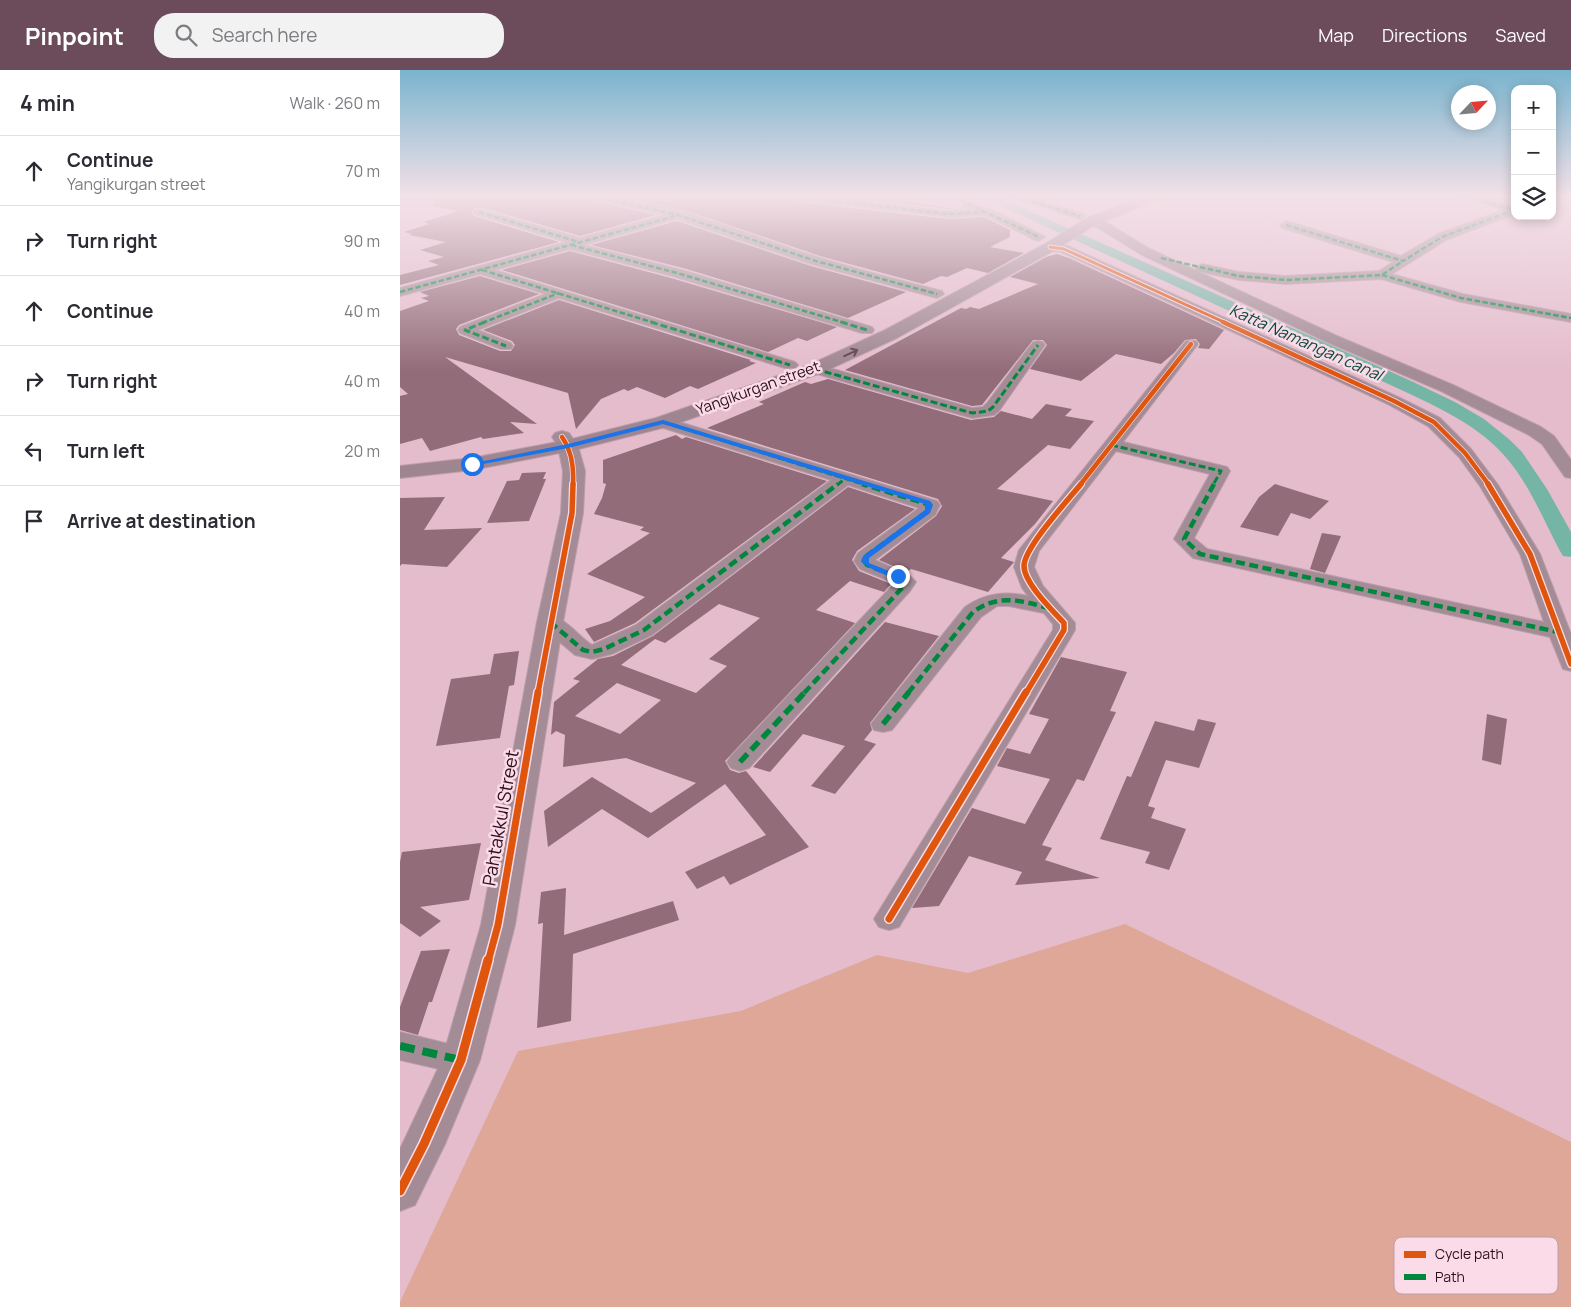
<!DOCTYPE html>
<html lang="en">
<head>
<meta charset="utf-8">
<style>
  :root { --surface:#fff; --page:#f2f2f3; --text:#2b2b33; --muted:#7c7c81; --line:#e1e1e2; --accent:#6c4c5a }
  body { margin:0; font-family:Manrope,sans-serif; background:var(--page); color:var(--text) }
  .controls { position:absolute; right:15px; top:15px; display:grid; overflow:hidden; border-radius:10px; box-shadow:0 2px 12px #0003 }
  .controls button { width:45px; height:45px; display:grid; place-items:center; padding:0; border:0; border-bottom:1px solid var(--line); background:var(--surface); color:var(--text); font:25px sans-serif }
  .compass { position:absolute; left:1051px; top:15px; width:45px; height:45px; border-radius:50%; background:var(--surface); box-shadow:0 2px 12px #0003; rotate:64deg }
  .stop { position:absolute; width:15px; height:15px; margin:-11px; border:4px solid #1a73e8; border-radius:50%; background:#fff }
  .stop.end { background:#1a73e8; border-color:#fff; box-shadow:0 1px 5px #0008 }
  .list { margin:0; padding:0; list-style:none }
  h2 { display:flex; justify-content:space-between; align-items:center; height:65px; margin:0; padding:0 20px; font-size:21px }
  h2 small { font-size:16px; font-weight:400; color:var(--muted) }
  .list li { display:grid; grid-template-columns:32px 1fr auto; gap:15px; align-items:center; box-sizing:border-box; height:70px; padding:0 20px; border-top:1px solid var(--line) }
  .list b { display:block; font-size:19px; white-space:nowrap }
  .list p { margin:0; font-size:16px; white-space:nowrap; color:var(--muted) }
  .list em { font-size:16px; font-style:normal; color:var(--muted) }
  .icon { flex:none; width:28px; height:28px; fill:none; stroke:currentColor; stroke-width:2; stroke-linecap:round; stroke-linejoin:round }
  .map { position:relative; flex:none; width:1171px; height:1237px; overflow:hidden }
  header { display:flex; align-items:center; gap:30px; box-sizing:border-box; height:70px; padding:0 25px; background:var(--accent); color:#fff }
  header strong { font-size:24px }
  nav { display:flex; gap:28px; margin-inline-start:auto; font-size:18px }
  .search { width:350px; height:45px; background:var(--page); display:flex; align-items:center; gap:12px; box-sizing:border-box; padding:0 18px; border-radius:20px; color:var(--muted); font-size:19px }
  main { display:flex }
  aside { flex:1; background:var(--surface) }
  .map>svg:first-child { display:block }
</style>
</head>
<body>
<header>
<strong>Pinpoint</strong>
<div class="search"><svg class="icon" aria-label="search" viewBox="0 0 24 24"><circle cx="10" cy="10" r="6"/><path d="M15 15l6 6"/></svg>Search here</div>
<nav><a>Map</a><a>Directions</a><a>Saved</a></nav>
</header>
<main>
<aside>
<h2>4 min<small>Walk · 260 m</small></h2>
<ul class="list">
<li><svg class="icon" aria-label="ahead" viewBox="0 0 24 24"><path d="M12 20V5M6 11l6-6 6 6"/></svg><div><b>Continue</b><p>Yangikurgan street</p></div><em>70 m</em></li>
<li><svg class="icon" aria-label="right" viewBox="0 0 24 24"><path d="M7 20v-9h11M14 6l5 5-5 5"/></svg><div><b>Turn right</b></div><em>90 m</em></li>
<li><svg class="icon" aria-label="ahead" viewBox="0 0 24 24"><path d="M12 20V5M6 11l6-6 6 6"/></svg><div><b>Continue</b></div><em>40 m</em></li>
<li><svg class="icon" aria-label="right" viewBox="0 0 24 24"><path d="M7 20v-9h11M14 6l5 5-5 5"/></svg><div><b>Turn right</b></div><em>40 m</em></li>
<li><svg class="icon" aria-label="left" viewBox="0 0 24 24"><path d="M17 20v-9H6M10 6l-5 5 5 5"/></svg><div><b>Turn left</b></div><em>20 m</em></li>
<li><svg class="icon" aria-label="arrive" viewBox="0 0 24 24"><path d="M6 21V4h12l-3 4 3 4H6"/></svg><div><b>Arrive at destination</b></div></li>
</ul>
</aside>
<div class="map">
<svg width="1171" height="1237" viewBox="0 0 1171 1237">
  <rect width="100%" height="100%" fill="#e4bccc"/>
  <!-- green -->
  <path fill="#dea797" d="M725,854L1171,1072V1237H0V1232L118,981L341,941L477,885L568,903Z"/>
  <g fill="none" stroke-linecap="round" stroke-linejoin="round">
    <!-- canal -->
    <path fill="#75b5a6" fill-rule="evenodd" d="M581,127H598L1009,310L1055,332L1084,349L1110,370L1122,382L1147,419L1171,462V487L1163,486L1160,481C1144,451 1131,418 1109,391C1080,355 1037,337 997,318Z"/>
  </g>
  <!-- building -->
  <path fill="#926c79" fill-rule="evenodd" d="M34,127H191L194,131L256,145L180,166L84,138H75L71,142L74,146L159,172L0,215V205L39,195L28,191L44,187L20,180L46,172L9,165L12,164L4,162L29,154L24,152L59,141L33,136Z
    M224,127H391L398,132L549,149L584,147L610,160V167L590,177L624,183L588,203L567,198L547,207L541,206L523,214L420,186L299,145L245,131Z
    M451,127H490L554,139H549Z
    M277,151L411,196L506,222L448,248L283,198L191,175Z
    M170,181L271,208L437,257L407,271L398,268L368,282L102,200Z
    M657,184L669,188L824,260L809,279L798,278L800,274L796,269L785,270L774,283L761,294L716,284L681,311L630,299L647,275L643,270H633L582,335L572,336L445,300L561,238L566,239L570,237L579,239L638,214L610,207L646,187Z
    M80,206L139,224L59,255L56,259L59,265L100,281H111L115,275L112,271L83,260L159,230L351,290L349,291L356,293L298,319L290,316L265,328L237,317L228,321L224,319L201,329L176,359L168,323L45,287L137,354L110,352L124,363L83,369L81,367L30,381L22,368L0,374V326L8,324L0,317V241L29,231L21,228L29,226L20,222Z
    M428,309L571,350L594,347L601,341L632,349L646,334L672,339L665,346L694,351L670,379L648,375L597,419L653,431L635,454L601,488L614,492L588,522L511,499L507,502L479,490L536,446L542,436L538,429L307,358L364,334L359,332L405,312L411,314Z
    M276,365L282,369L286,367L427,411L235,553L194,572L185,559L210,551L245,527L187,504L250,463L240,460L244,457L194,444L202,428L206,414L203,413V390Z
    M146,402L143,409H146L129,451L87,453L107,411L119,410L122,403Z
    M875,414L929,431L910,449L891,443L878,466L840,457L859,427Z
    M448,417L515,439L457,481L452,490L459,501L491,514L484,522L450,511L416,540L455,553L325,691L330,700L339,703L346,701L409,777L330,815L324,806L297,819L285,802L366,765L325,714L248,768L202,739L148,777L144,741L192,707L251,743L296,713L226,688L163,697L165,665L156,661L151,665L154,632L180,611L173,609L198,589L213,586L253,566ZM319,534L360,548L309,589L327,596L296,623L221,595L255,569L265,573ZM217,613L261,630L220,664L175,646Z
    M45,427L24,460L82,458L47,497L2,494L0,496V428Z
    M922,463L941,466L925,503L910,499Z
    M485,552L539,566L470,653L472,660L464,670L476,674L435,724L411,716L445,676L403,664L370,702L353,697Z
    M119,581L114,615L109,616L100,668L36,676L51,609L90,604L94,584Z
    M661,587L727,602L710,641L716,642L684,711L677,709L642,775L652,778L645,790L700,808L615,815L622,802L569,786L539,836L512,838L572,738L625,754L650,709L597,696L607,678L630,684L649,649L629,644Z
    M1087,644L1107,649L1101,695L1082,690Z
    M798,649L816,653L799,698L766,690L748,736L755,738L751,748L786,759L769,800L745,793L750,782L700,769L727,706L731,707L755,651L794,661Z
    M81,773L69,830L20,837L41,851L20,867L0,853V792L2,782Z
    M166,818L164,865L273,831L279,850L173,884L171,951L137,958L143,853L138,854L141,822Z
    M50,879L32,932H29L18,965L0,960V937L21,881Z"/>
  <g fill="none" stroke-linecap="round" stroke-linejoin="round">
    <!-- minor casing -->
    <g stroke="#bc9daa" stroke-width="2">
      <path id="minor" d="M193,127C260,127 338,161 402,182C448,197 495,209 542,221L544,224L537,228L411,194L277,149L184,175L282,200L472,257L474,260L472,263H462L272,206L170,179L95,200L395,292L398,295L395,298H385L159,228L78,260L111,273L113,276L111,279H101L60,263L58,260L60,257L145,224L80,204L0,226V218L166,172L75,144L73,142L75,140H83L180,168L264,145L194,129Z
        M393,127H432L549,141L569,139L562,135L568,132L601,144L645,167L639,171L635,170L584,145L549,147L398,130Z
        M612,127H630L684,144L686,146L680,149L676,148Z
        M1064,127H1083L1115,137V144L1046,170L992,204L1063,224L1171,244V252L1061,232L981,209L886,214L839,210L797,201L796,198L802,194L839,202L886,206L979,201L993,192L882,158L880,155L886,151L890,152L1001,186L1038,164L1103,140Z
        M690,148L706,152L750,179L937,266L1053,315L1141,357L1154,366L1171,390V408L1165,407L1142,374L1129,365L1041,321L927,272L742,185L698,158L686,154L684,152Z
        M650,173L668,176L1000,328L1040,348L1071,379L1098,415L1140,484L1171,564V601L1163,599L1150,567L793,488L774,469L810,404L716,381L639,481L634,497L643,516L675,553V560L499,857L489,860L479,857L474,849L653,560V554L644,543L609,536H597L581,547L492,660L483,662L474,660L471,654L565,537C585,523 605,521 628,526L622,518L614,497L619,480L786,271H796L798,274L723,372L827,397L830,401L794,468L807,479L1144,552L1120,484L1080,416L1059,387L1028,356L988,334L661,182L646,180L644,177L646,174Z
        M638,271L643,272L645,275L599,341L594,345L572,348L410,302L407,299L410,296L415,294L572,338L583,337L587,333L633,272Z
        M263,347L537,431L540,435L535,445L475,490L509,505L516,512L510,521L349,698L340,701L331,698L327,692L331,686L493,515L494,513L460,499L454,491L458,483L519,438L448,415L252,565L212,584L192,589L175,585L142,557L139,552L142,547C163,542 176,565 192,575L236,555L431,410L257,356L255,352L257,348Z
        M0,962L73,980L78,990L73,1000L61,1004L0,990Z"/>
    </g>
    <!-- tertiary casing -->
    <g stroke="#bc9daa" stroke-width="2">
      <path id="tertiary" d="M162,361L169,363L178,376L185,401L183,443L163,552L115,855L80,990L45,1074L15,1135L0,1141V1079L42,990L81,855L137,552L161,443L163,401L158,376L152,367L155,363Z"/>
    </g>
    <!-- primary casing -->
    <g stroke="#bc9daa" stroke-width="2">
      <path id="primary" d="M740,127H759L758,130L695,155L655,180L497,268L421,303L270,356L175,380L72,400L0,408V396L72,388L168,370L256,348L409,295L485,260L645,174L685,149Z"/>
    </g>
    <!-- minor -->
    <use href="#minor" fill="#a38c95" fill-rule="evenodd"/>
    <!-- tertiary -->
    <use href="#tertiary" fill="#a38c95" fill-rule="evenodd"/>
    <!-- primary -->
    <use href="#primary" fill="#9e8590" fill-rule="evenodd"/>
    <!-- quiet-far4 -->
    <path stroke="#00873e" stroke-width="2.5" stroke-dasharray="5.5 2.5" stroke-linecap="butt" d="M198,127L278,145L416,191L537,224
      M398,127L549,144L583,142
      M553,127L639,167
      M617,127L680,146
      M79,142L179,172
      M886,155L1003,191L1042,167L1114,140L1069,127
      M171,175L277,203L445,253
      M761,188L839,206L886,210L982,205L1003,191
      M82,200L255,253
      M982,205L1061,228L1171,248
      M0,222L275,146
      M82,253L159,223"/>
    <!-- quiet-far3 -->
    <path stroke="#00873e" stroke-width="3" stroke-dasharray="7 3" stroke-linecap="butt" d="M85,252L65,260L106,276
      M251,252L390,295
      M441,252L467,260
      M415,299L572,343L588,341L593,337L638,275
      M263,352L466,415
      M711,375L821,401L813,415
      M437,415L446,408"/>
    <!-- quiet-far2 -->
    <path stroke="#00873e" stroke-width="4.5" stroke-dasharray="9 4.5" stroke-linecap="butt" d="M814,414L784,469L800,484L1158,562
      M150,552L183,580L192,582L204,579L244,560L438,414
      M404,623L503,517L505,512L502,509L467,495L464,491L465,487L528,441L530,435L462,414
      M508,623L573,542C597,524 621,530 648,538"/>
    <!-- quiet-far1 -->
    <path stroke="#00873e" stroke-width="5.5" stroke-dasharray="11 5.5" stroke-linecap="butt" d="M483,654L509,622
      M340,692L405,622"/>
    <!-- quiet -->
    <path stroke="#00873e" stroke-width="8" stroke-dasharray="15 8" stroke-linecap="butt" d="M0,976L61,990"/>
    <!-- cycleway-far4 casing -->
    <g stroke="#fbdbe7" stroke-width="5">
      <path id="cycleway-far4" d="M650,177L664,179L826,253"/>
    </g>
    <!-- cycleway-far3 casing -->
    <g stroke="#fbdbe7" stroke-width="6">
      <path id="cycleway-far3" d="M823,252L994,331L1034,352L1065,383L1089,415
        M162,367C172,381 174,398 173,415
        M680,415L791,274"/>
    </g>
    <!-- cycleway-far2 casing -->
    <g stroke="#fbdbe7" stroke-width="8">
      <path id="cycleway-far2" d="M1088,414L1130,484L1171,594
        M138,623L172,443L173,414
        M626,623L664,560V553C653,541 624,513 624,496C624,478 668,430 681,414"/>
    </g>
    <!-- cycleway-far1 casing -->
    <g stroke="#fbdbe7" stroke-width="10">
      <path id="cycleway-far1" d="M489,849L626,622
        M88,892L98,855L138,622"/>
    </g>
    <!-- cycleway casing -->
    <g stroke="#fbdbe7" stroke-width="12">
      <path id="cycleway" d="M0,1121L24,1074L61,990L88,890"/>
    </g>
    <!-- cycleway-far4 -->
    <use href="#cycleway-far4" stroke="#df550d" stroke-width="3"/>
    <!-- cycleway-far3 -->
    <use href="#cycleway-far3" stroke="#df550d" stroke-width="4.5"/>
    <!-- cycleway-far2 -->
    <use href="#cycleway-far2" stroke="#df550d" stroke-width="5.5"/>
    <!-- cycleway-far1 -->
    <use href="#cycleway-far1" stroke="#df550d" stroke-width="7"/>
    <!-- cycleway -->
    <use href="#cycleway" stroke="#df550d" stroke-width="9"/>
  </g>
  <!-- one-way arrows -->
  <defs><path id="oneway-shaft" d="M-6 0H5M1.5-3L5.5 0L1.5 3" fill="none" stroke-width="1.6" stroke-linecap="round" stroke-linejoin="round" transform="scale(1.25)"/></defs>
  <use stroke="#593e4a" href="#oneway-shaft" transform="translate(451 283) rotate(-25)"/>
  <!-- sky -->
  <linearGradient id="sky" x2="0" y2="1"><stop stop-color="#7ab4ce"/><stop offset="0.42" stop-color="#f3e1e8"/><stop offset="1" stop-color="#f3e1e8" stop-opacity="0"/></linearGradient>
  <rect width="1171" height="301" fill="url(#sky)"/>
  <!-- route -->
  <path fill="#1a73e8" d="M263,350L530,431L533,435L530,443L469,488V493L501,506C495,511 466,498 461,491L463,486L525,440V434L263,354L168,378L72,396L69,394L168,374Z"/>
  <g text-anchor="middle" stroke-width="5" stroke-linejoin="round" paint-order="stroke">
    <!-- far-street labels -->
    <g font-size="15" fill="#2b0f1c" stroke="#fbdbe7">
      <text transform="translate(358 318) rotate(-20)" y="5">Yangikurgan street</text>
    </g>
    <!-- far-water labels -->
    <g font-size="16" font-style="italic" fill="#0a4a3b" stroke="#fbdbe7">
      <text transform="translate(906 272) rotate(24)" y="6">Katta Namangan canal</text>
    </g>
    <!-- street labels -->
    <g font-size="18" fill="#2b0f1c" stroke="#fbdbe7">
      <text transform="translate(101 748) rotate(-80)" y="6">Pahtakkul Street</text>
    </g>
  </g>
  <!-- legend -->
  <rect x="994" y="1167" width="164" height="57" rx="8" fill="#fbdbe7" stroke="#bd9eaa" stroke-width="1"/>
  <rect x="1004" y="1181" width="22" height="7" fill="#df550d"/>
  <rect x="1004" y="1204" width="22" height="6" fill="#00873e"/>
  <g font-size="14" fill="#2b0f1c">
    <text x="1035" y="1189">Cycle path</text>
    <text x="1035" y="1212">Path</text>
  </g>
</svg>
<div class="controls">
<button>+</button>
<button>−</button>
<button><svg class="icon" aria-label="layers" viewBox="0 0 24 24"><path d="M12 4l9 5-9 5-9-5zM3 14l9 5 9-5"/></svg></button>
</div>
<svg class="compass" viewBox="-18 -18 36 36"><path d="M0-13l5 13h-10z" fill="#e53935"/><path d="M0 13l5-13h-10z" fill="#7c7c81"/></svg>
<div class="stop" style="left:72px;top:394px"></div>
<div class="stop end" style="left:498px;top:506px"></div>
</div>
</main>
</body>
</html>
